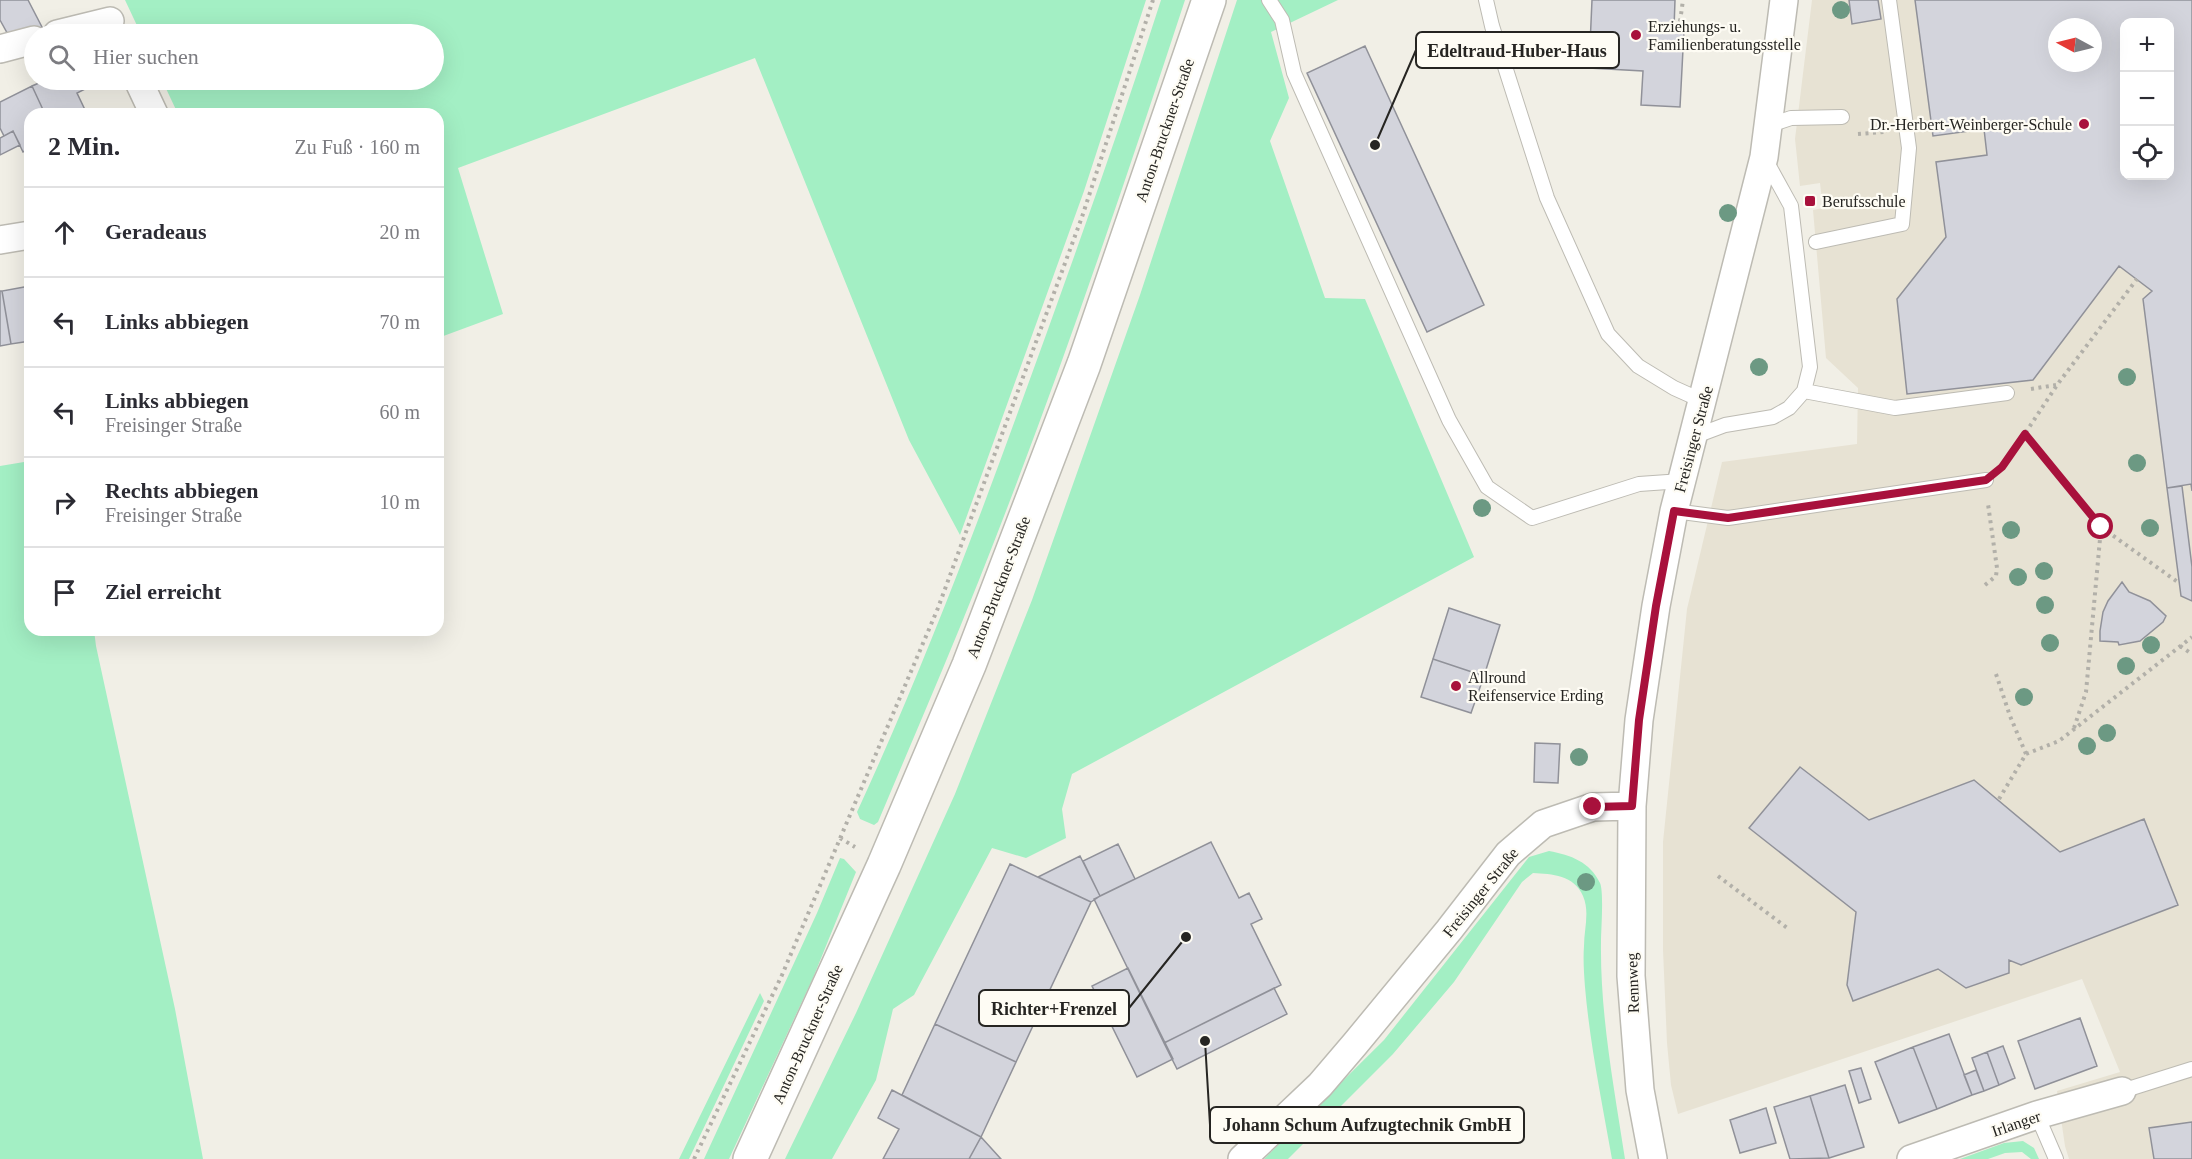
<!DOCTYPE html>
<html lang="de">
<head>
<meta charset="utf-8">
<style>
  :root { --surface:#fff; --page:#f2f2f3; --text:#2b2b33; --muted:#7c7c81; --line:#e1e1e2 }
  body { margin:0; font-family:Georgia,serif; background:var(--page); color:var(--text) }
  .controls { position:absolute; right:18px; top:18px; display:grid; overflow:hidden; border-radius:12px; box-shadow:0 6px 24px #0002 }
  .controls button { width:54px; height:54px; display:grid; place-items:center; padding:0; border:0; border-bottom:2px solid var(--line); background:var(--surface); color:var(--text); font:30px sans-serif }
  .compass { position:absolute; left:2048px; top:18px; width:54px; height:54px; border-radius:50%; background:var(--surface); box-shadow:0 6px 24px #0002; rotate:277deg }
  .stop { position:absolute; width:18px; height:18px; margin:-14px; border:4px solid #a8113c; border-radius:50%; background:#fff }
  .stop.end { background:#a8113c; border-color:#fff; box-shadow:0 2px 6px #0008 }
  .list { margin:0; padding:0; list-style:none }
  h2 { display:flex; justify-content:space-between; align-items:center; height:78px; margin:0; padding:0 24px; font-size:26px }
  h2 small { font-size:20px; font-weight:400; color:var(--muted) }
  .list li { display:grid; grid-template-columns:39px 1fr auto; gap:18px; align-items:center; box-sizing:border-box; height:90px; padding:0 24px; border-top:2px solid var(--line) }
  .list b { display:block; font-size:22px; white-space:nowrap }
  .list p { margin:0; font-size:20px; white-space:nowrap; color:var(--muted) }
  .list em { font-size:20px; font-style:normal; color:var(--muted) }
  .icon { flex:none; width:33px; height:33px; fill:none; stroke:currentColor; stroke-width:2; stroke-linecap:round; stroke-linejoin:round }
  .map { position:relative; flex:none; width:2192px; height:1159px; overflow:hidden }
  .search { position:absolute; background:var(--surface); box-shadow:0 6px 24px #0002; left:24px; top:24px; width:420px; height:66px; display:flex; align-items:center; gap:15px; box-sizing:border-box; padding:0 21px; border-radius:33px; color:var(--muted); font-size:22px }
  .panel { position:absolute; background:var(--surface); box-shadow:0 6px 24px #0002; left:24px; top:108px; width:420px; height:528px; border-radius:18px }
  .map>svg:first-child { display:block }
</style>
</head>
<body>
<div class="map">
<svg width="2192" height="1159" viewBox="0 0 2192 1159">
  <rect width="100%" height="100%" fill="#f1efe6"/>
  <!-- built -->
  <path fill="#e7e2d3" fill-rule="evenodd" d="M1812,0H2192V1159H2069L2065,1146L2057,1091L2120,1072L2082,979L1678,1114L1671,1085L1667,1043L1663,950V842L1687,609L1722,462L1857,444L1858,388L1826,358L1813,210L1823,208L1820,183L1800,186L1795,139ZM2124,22H2170V176H2124ZM2057,27H2093V63H2057Z"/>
  <!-- green -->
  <path fill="#a3efc4" d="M125,0H1146L1084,191L960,535L909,440L755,58L458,168L503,314L438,338V114H178L162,80H434V34H141Z
    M1161,0H1185C1121,195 1055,389 979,580C947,661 912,741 878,822L874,825L860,819L857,812C917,682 969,547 1018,412C1068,275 1117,138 1161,0Z
    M1237,0H1338L1271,32L1289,98L1270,141L1325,298L1365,299L1474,557L1072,774L1062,809L1066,838L1026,858L992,848L914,995L893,1009L876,1080L832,1159H785L856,1013L955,794L1032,600L1140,295Z
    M30,461V630H94L96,646L175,1009L203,1159H0V466Z
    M1549,851C1571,855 1590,862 1600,883C1604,892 1601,930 1601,942C1600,1015 1614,1087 1625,1159H1612C1602,1102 1590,1045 1585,987C1584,974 1583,959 1584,946C1584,929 1590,912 1583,896C1574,875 1552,874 1533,873L1522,882L1454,982L1393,1054L1288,1159H1264L1384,1040L1529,857Z
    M840,858L844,859L856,872L813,978L729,1159H704L817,913Z
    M760,993L764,1001L689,1159H679Z
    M2023,1141L2034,1148L2039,1159H2031L2022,1152L2005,1153L1988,1159H1960L2004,1143Z"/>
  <!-- building -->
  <path fill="#d3d4dc" stroke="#909199" stroke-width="1.5" fill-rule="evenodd" d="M0,0H28L43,29L10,38L0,20Z
    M1592,0H1675L1674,29L1684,30L1680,107L1641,105L1643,71L1589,68Z
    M1849,0H1878L1881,19L1852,24Z
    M1915,0H2192V491L2191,484L2167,488L2143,299L2152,291L2119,266L2033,380L1907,394L1897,299L1946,237L1936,162L1987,155L1984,129L1933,136ZM2124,22H2170V176H2124ZM2057,27H2093V63H2057Z
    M1365,46L1484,305L1427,332L1307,73Z
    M46,80H95L97,83L77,93L87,114H45L32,86Z
    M32,86L45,114H30V148L23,152L13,131L4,136L0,128V102Z
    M13,131L20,145L0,155V138Z
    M30,286V341L11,344L2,291Z
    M0,291H2L11,344L0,346Z
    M2182,486L2192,567V601L2181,596L2167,488Z
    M2122,582L2129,592L2150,601L2166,616L2163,622L2140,641L2119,645L2118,642L2100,641V631L2103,612L2108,601Z
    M1449,608L1500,625L1484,676L1433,659Z
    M1433,659L1484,676L1471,713L1421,697Z
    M1535,743L1560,744L1558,783L1534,782Z
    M1800,767L1869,820L1974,780L2060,852L2144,819L2178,905L2021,965L2009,960V973L1966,988L1938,969L1853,1001L1847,985L1856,912L1749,828Z
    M1211,842L1239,898L1249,893L1262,919L1251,924L1281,985L1164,1043L1094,899Z
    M1118,844L1135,879L1100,896L1083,861Z
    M1080,856L1100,896L1091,902L1038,877Z
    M1010,864L1091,902L1016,1062L935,1024Z
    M1128,968L1173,1059L1137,1077L1092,986Z
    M1274,988L1287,1014L1177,1069L1164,1043Z
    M2080,1018L2097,1066L2035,1089L2018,1041Z
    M935,1024L1016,1062L981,1137L902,1095Z
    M1949,1034L1972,1095L1937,1109L1913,1047Z
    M2003,1046L2015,1078L1999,1085L1987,1052Z
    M1913,1047L1937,1109L1899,1123L1875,1062Z
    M1987,1052L1999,1085L1984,1091L1972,1058Z
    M1861,1068L1871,1099L1859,1103L1849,1071Z
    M1976,1070L1984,1091L1972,1095L1964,1075Z
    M1845,1085L1864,1147L1829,1158L1810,1096Z
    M892,1090L981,1137L969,1159H883L899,1129L878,1118Z
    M1810,1096L1829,1158L1790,1159L1774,1107Z
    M1766,1108L1776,1143L1740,1153L1730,1120Z
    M2192,1122V1159H2154L2149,1128Z
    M981,1137L1001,1159H969Z"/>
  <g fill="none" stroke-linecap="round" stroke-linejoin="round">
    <!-- lane casing -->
    <g stroke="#bdbbb3" stroke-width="16">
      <path id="lane" d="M1269,0L1282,20L1294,73L1449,420L1487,487L1532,518L1639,484L1682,481
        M1486,0L1492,26L1547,198L1608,334L1638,366L1674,388L1703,401
        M1770,125L1791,118L1842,117
        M1816,242L1902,224L1909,148L1889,0
        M1804,391L1895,408L2007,393
        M1693,437L1725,425L1773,417L1789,408L1804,391L1810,367L1791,206L1764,157
        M1674,511L1728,518L1986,480
        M2122,1091L2192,1069
        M2037,1115L2056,1159"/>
    </g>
    <!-- street casing -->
    <g stroke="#bdbbb3" stroke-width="30">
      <path id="street" d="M57,34L110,21
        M0,49L34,40
        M138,80L154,114
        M0,240L30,235
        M1242,1159L1320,1085L1355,1044L1449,930L1508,854L1543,824L1593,807L1632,806
        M1653,1159L1640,1090L1631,976L1632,806L1639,720L1656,606L1674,511L1764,157L1784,0
        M1911,1159L2037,1115L2122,1091"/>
    </g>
    <!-- secondary casing -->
    <g stroke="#bdbbb3" stroke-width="36">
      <path id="secondary" d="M750,1159L884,865L969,665L1084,364L1209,0"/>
    </g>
    <!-- path -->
    <path stroke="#b2b0a9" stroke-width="4" stroke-dasharray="3 4.5" stroke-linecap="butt" d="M1679,29L1683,0
      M1858,134L1884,132
      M2031,389L2056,385
      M2025,434L2101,527L2179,583
      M2005,464L2057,385L2137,279
      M1985,585L1996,576L1997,568L1988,504
      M2180,646L2192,654
      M1996,674L2010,716L2026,754
      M2074,728L2086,692L2101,528
      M1999,799L2026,754L2059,741L2192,637
      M840,838L855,847
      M1718,876L1790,930
      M694,1159L782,975L938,608L1082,217L1153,0"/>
    <!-- lane -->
    <use href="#lane" stroke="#fff" stroke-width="14"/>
    <!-- street -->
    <use href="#street" stroke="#fff" stroke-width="27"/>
    <!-- secondary -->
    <use href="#secondary" stroke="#fff" stroke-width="33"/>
  </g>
  <!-- trees -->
  <g fill="#6c9983">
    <circle cx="1841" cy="10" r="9"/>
    <circle cx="1728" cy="213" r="9"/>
    <circle cx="1759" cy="367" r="9"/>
    <circle cx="2127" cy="377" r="9"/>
    <circle cx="2137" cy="463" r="9"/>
    <circle cx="1482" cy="508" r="9"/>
    <circle cx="2150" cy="528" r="9"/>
    <circle cx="2011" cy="530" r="9"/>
    <circle cx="2044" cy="571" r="9"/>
    <circle cx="2018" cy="577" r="9"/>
    <circle cx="2045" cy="605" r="9"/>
    <circle cx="2050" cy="643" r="9"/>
    <circle cx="2151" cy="645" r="9"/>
    <circle cx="2126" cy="666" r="9"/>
    <circle cx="2024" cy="697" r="9"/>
    <circle cx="2107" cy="733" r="9"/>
    <circle cx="2087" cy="746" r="9"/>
    <circle cx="1579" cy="757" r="9"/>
    <circle cx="1586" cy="882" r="9"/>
  </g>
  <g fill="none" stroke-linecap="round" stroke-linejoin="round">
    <!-- route -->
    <path stroke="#a8113c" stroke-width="8" d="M1593,807L1632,806L1639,720L1656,606L1674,511L1728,518L1986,480L2002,467L2025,434L2101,527"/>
  </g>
  <!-- markers -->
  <g fill="#a8113c" stroke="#fefcf4" stroke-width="2">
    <circle cx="1636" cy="35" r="6"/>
    <circle cx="2084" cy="124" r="6"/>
    <rect x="1804" y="195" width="12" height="12" rx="3"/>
    <circle cx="1456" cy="686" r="6"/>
  </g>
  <g text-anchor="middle" stroke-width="4.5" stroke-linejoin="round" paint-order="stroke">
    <!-- poi labels -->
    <g font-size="16" fill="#262522" stroke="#fefcf4" text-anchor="start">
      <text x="1648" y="32">Erziehungs- u.<tspan x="1648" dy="18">Familienberatungsstelle</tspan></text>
      <text x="2072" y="130" text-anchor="end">Dr.-Herbert-Weinberger-Schule</text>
      <text x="1822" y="207">Berufsschule</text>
      <text x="1468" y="683">Allround<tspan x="1468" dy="18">Reifenservice Erding</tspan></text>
    </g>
    <!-- street labels -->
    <g font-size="16" fill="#262522" stroke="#fefcf4">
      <text transform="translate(1164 130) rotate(-71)" y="6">Anton-Bruckner-Straße</text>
      <text transform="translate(1693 439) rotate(-75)" y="6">Freisinger Straße</text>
      <text transform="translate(998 587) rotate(-69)" y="6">Anton-Bruckner-Straße</text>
      <text transform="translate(1480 892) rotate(-51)" y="6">Freisinger Straße</text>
      <text transform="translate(1632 983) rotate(-92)" y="6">Rennweg</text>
      <text transform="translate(807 1034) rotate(-66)" y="6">Anton-Bruckner-Straße</text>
      <text transform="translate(2016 1123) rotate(-19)" y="6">Irlanger</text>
    </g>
  </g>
  <!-- callouts -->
  <path fill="none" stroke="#262522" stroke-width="2" d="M1375 145L1416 50M1186 937L1129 1008M1205 1041L1210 1125"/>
  <g fill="#262522" stroke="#fefcf4" stroke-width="2">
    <circle cx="1375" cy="145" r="6"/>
    <circle cx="1186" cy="937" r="6"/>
    <circle cx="1205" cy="1041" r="6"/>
  </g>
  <g fill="#fefcf4" stroke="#262522" stroke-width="2">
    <rect x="1416" y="32" width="203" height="36" rx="6"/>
    <rect x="979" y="990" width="150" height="36" rx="6"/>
    <rect x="1210" y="1107" width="314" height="36" rx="6"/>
  </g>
  <g font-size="18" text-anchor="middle" font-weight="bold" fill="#262522">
    <text x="1517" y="57">Edeltraud-Huber-Haus</text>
    <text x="1054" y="1015">Richter+Frenzel</text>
    <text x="1367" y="1131">Johann Schum Aufzugtechnik GmbH</text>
  </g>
</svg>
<div class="controls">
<button>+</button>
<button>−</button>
<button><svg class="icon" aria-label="locate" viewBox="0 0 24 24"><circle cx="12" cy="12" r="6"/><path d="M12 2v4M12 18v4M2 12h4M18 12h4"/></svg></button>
</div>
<svg class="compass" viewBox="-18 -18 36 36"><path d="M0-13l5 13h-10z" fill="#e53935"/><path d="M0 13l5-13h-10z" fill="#7c7c81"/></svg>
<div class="stop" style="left:2101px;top:527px"></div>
<div class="stop end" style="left:1593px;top:807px"></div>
<div class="search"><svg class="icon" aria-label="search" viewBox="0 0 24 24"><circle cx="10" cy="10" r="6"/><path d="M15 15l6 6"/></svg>Hier suchen</div>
<section class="panel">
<h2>2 Min.<small>Zu Fuß · 160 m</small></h2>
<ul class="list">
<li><svg class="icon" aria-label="ahead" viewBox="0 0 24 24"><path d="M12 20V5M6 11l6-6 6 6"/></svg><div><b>Geradeaus</b></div><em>20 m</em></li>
<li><svg class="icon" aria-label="left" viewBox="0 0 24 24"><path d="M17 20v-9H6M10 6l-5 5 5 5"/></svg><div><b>Links abbiegen</b></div><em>70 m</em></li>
<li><svg class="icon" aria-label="left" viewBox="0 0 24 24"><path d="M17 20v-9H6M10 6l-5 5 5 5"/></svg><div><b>Links abbiegen</b><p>Freisinger Straße</p></div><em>60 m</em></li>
<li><svg class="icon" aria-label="right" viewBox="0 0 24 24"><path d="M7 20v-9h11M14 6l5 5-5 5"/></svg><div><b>Rechts abbiegen</b><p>Freisinger Straße</p></div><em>10 m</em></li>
<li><svg class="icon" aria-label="arrive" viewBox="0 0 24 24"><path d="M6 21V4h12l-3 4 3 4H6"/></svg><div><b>Ziel erreicht</b></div></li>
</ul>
</section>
</div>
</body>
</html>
